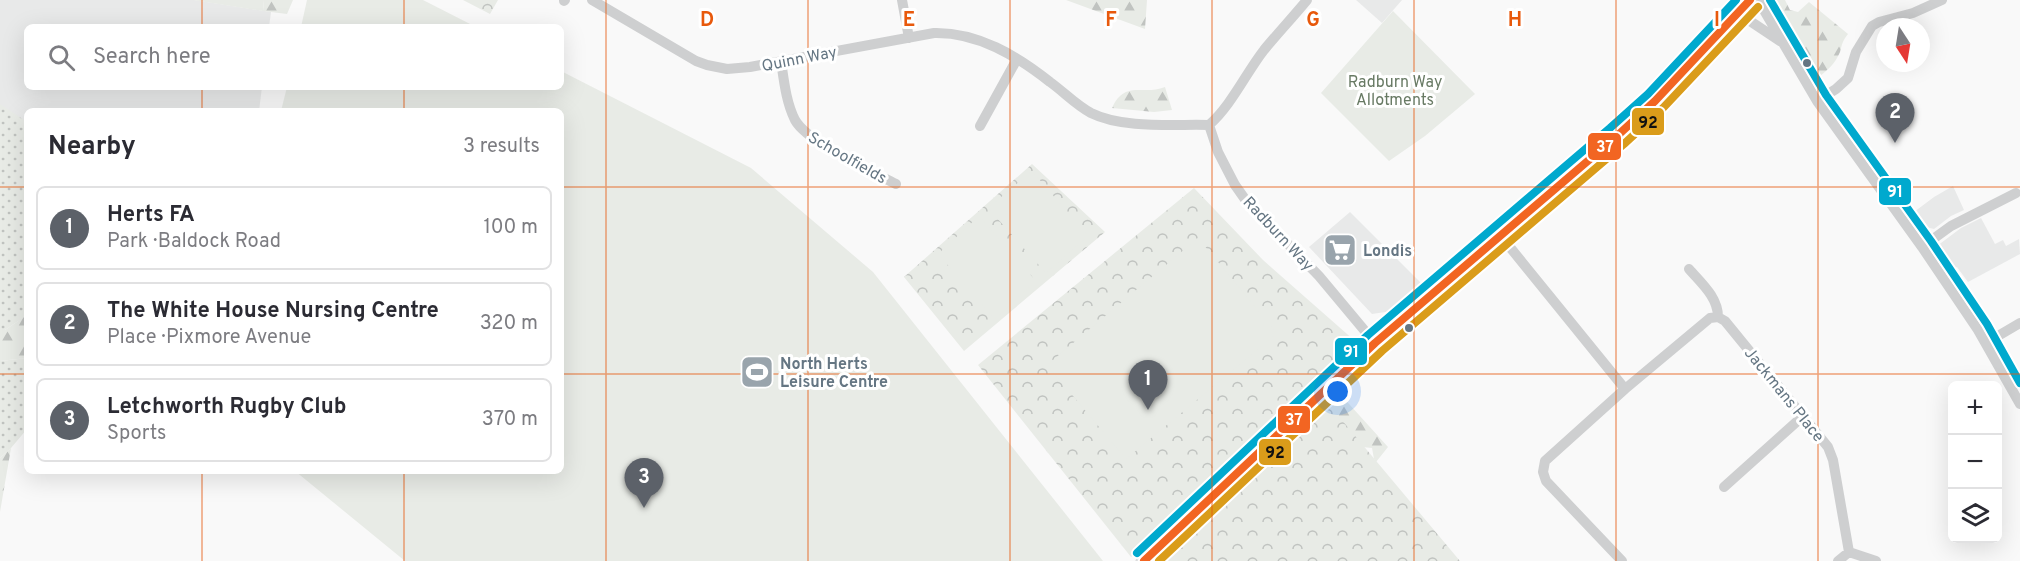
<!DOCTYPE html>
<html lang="en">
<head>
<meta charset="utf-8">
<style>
  :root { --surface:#fff; --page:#f2f2f3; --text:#2b2b33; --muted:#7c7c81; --line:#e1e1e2; --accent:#5c6169 }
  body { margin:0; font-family:Overpass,sans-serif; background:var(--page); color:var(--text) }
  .controls { position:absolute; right:18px; bottom:18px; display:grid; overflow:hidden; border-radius:9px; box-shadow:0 6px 24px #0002 }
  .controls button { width:54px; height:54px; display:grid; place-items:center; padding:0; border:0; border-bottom:2px solid var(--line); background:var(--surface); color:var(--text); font:30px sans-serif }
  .compass { position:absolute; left:1876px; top:18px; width:54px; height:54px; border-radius:50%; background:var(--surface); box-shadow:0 6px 24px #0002; rotate:168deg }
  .you { position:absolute; left:1338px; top:392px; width:21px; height:21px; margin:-15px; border:4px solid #fff; border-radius:50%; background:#1a73e8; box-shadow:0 0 0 9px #1a73e833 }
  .badge { display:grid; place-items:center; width:39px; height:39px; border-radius:50%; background:var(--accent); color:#fff; font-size:20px; font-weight:700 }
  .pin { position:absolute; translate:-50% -50px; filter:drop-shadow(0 2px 3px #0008) }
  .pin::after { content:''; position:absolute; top:32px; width:21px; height:18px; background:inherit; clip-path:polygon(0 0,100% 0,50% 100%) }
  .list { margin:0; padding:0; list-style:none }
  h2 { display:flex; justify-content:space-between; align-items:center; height:78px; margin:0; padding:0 24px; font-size:26px }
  h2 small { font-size:20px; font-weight:400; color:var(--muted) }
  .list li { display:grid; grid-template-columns:39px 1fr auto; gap:18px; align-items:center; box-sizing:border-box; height:84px; margin:0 12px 12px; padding:0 12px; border:2px solid var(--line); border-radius:9px }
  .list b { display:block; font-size:22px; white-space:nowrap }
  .list p { margin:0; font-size:20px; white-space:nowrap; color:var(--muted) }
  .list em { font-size:20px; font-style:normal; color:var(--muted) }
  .icon { flex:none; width:33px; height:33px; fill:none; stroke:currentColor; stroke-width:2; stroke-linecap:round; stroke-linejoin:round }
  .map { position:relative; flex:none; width:2020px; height:561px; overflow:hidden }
  .search { position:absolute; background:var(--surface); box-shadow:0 6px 24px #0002; left:24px; top:24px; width:540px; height:66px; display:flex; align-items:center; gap:15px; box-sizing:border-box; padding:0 21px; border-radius:9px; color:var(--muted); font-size:22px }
  .panel { position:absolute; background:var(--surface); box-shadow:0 6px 24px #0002; left:24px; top:108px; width:540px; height:366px; border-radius:9px }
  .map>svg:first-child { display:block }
</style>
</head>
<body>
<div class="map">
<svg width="2020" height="561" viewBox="0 0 2020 561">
  <defs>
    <pattern id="grass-dots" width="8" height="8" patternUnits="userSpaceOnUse" patternTransform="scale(1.5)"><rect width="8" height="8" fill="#e8ebe6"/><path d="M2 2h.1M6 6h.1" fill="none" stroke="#c0c3c0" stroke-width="1.8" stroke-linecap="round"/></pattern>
    <pattern id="forest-firs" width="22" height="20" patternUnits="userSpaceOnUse" patternTransform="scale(1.5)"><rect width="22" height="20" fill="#e8ebe6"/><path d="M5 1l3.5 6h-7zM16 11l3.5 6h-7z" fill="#c0c3c0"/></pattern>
    <pattern id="park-crowns" width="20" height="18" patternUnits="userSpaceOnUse" patternTransform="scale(1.5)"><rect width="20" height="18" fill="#e8ebe6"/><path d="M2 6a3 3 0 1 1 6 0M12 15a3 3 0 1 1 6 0" fill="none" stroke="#c0c3c0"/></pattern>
  </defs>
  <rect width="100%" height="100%" fill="#f9f9f9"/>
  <!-- built -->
  <path fill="#e8e9e9" d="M0,0H194L271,12L269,27H27V87H262L259,111H27V319L0,324Z
    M1356,0H1402L1382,23Z
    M1953,186L1964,210L1951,216L1934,229L1926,227L1914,212L1934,197Z
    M1350,212L1422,284L1392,311L1372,314L1309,247Z
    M1981,218L1995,244L2003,240L2006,246L2019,239L2020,254L1968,282L1957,267L1950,270L1937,250V246L1961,228Z"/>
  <!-- grass -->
  <path fill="url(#grass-dots)" d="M0,104L27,122V315L5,330H0Z
    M27,358V429L11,448L0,458V361Z"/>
  <!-- forest -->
  <path fill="url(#forest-firs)" d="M264,0H293L287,14L263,11Z
    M1066,0H1147L1145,29Z
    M1774,0H1785L1790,10L1798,12L1809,2L1848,34C1843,40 1842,44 1840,52C1835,64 1827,71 1816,79L1778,14Z
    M1165,87L1172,110L1154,112L1112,108C1125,79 1143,96 1165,87Z
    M27,315V358L0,361V330H5Z
    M1340,394L1388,447L1376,462L1374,459L1372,448L1352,446L1234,492Z
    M11,448L0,512V458Z"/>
  <!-- park -->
  <path fill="url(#park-crowns)" d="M463,0H498L490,14Z
    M1032,164L1105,232L964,351L904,277Z
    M1194,188L1263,260L1355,341L1131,557L978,365Z
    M1320,394L1460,561H1155Z"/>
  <!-- garden -->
  <path fill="#e8ebe6" d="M193,0H264L263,11Z
    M307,0H423L476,27H301Z
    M1393,11L1475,94L1425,136L1389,161L1321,93Z
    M561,71L751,168L873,272L1103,561H405L295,471H561V111H281L287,87H561Z
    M1032,171L1088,236L1046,273L988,208Z
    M979,216L1036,281L995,319L938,254Z
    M1198,238L1277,333L1126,459L1047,365Z"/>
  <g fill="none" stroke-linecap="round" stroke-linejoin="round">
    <!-- secondary casing -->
    <g stroke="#d5d6d7" stroke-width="17">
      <path id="secondary" d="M1144,561L1375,343L1617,136L1655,101L1750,0"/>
    </g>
    <!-- minor -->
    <path stroke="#cecfd0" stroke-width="10" d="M592,0L696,61L707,65L727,69L750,67L934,33C978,32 1017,56 1050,82C1064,92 1076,105 1091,113C1123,129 1174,124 1209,125
      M902,0L909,38
      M1307,0C1293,17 1278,33 1264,50C1246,73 1231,106 1209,125L1218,152L1235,185L1247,202L1319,276L1375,343
      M1758,0L1817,101L1922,247L1978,330L2020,404
      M564,1L565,0
      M1738,13L1780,41
      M781,61C784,81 786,102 795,120C807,142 871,171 896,184
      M1817,101L1836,89L1848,78L1856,52L1872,26L1879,22L1913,13L1942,0
      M980,126L1017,59
      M1500,235L1625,389L1545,461L1543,472L1546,481L1622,561
      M1922,247L1951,226L2016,193
      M1689,269C1701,283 1718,297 1718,317
      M1986,343L2020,323
      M1625,389L1710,318L1718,317L1725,321L1828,447L1833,460L1849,552
      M1724,487L1802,417
      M1838,561L1849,552L1876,561"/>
    <!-- secondary -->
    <use href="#secondary" stroke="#e1e2e2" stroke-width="15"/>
    <!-- bus-1 casing -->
    <g stroke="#fff" stroke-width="12">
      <path id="bus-1" d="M1144,561L1375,343L1617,136L1655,101L1750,0"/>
    </g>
    <!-- bus-2 casing -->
    <g stroke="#fff" stroke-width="12">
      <path id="bus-2" d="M1159,561L1382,351L1624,144L1663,108L1758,7"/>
    </g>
    <!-- bus-3 casing -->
    <g stroke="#fff" stroke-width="12">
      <path id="bus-3" d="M1770,0L1826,95L1931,241L1987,324L2020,383
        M1137,553L1368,335L1610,128L1648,94L1736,0"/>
    </g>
    <!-- bus-1 -->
    <use href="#bus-1" stroke="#f26522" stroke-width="8"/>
    <!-- bus-2 -->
    <use href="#bus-2" stroke="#da9c1a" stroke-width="8"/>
    <!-- bus-3 -->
    <use href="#bus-3" stroke="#00a9ce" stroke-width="8"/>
  </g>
  <!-- grid -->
  <path fill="none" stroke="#e8590c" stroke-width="1.5" stroke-opacity="0.55" d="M202,0V27M404,0V27M606,0V561M808,0V561M1010,0V561M1212,0V561M1414,0V561M1616,0V561M1818,0V561M202,87V111M404,87V111M0,187H27M561,187H2020M0,374H27M561,374H2020M202,471V561M404,471V561"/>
  <!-- icons -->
  <defs>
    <g id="supermarket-square" transform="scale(1.725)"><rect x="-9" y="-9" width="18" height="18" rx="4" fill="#99a4ac" stroke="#fff"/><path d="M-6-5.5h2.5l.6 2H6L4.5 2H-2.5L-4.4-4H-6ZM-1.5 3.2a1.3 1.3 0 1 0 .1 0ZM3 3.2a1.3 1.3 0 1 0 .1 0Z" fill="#fff"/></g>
    <g id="stadium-square" transform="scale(1.725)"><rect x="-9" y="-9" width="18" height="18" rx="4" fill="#99a4ac" stroke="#fff"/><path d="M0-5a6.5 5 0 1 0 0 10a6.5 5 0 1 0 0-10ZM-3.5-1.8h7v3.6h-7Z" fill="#fff"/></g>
  </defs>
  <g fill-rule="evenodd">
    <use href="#supermarket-square" x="1340" y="250"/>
    <use href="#stadium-square" x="757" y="372"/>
  </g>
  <!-- markers -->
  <g fill="#657683" stroke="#fff" stroke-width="2">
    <circle cx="1807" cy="63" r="5"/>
    <circle cx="1409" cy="328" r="5"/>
  </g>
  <g text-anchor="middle" stroke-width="6" stroke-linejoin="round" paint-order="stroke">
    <!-- street labels -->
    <g font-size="16" fill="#657683" stroke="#fff">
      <text transform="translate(799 58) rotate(-11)" y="6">Quinn Way</text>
      <text transform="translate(848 157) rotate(30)" y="6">Schoolfields</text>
      <text transform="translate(1279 233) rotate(47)" y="6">Radburn Way</text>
      <text transform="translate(1785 394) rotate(51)" y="6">Jackmans Place</text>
    </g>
    <!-- park labels -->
    <g font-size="16" fill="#687a64" stroke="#fff">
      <text x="1395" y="87">Radburn Way<tspan x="1395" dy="18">Allotments</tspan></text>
    </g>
    <!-- poi labels -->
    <g font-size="16" font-weight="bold" fill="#657683" stroke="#fff" text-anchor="start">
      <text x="1363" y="256">Londis</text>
      <text x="780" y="369">North Herts<tspan x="780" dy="18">Leisure Centre</tspan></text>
    </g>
  </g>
  <g font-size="20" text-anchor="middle" font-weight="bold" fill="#e8590c" stroke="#fff" stroke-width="6" stroke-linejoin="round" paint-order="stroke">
    <text x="707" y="26">D</text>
    <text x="909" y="26">E</text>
    <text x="1111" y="26">F</text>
    <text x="1313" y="26">G</text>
    <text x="1515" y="26">H</text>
    <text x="1717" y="26">I</text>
  </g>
  <g stroke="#fff" stroke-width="2">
    <rect x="1631" y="107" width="34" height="29" rx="6" fill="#da9c1a"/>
    <rect x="1587" y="132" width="35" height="29" rx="6" fill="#f26522"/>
    <rect x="1878" y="177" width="34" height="29" rx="6" fill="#00a9ce"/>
    <rect x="1334" y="337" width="34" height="29" rx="6" fill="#00a9ce"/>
    <rect x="1277" y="405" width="34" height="29" rx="6" fill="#f26522"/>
    <rect x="1258" y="438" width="34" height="28" rx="6" fill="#da9c1a"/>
  </g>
  <g font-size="16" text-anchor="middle" font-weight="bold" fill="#fff">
    <text x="1605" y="152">37</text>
    <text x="1895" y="197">91</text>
    <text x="1351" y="357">91</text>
    <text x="1294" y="425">37</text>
  </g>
  <g font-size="16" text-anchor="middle" font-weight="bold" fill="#111">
    <text x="1648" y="128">92</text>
    <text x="1275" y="458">92</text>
  </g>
</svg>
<div class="controls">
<button>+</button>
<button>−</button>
<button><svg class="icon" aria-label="layers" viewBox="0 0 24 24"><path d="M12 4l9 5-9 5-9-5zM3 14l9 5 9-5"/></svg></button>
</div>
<svg class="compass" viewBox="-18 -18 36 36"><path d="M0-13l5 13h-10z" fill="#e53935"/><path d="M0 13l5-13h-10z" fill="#7c7c81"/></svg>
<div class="you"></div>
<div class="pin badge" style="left:1148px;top:410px">1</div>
<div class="pin badge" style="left:1895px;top:143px">2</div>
<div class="pin badge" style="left:644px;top:508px">3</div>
<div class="search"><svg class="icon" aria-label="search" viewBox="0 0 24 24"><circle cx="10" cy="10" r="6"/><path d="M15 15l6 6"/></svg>Search here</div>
<section class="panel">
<h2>Nearby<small>3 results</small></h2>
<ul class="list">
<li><span class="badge">1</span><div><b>Herts FA</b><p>Park · Baldock Road</p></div><em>100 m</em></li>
<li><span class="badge">2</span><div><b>The White House Nursing Centre</b><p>Place · Pixmore Avenue</p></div><em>320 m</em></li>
<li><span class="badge">3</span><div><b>Letchworth Rugby Club</b><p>Sports</p></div><em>370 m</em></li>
</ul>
</section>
</div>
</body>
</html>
